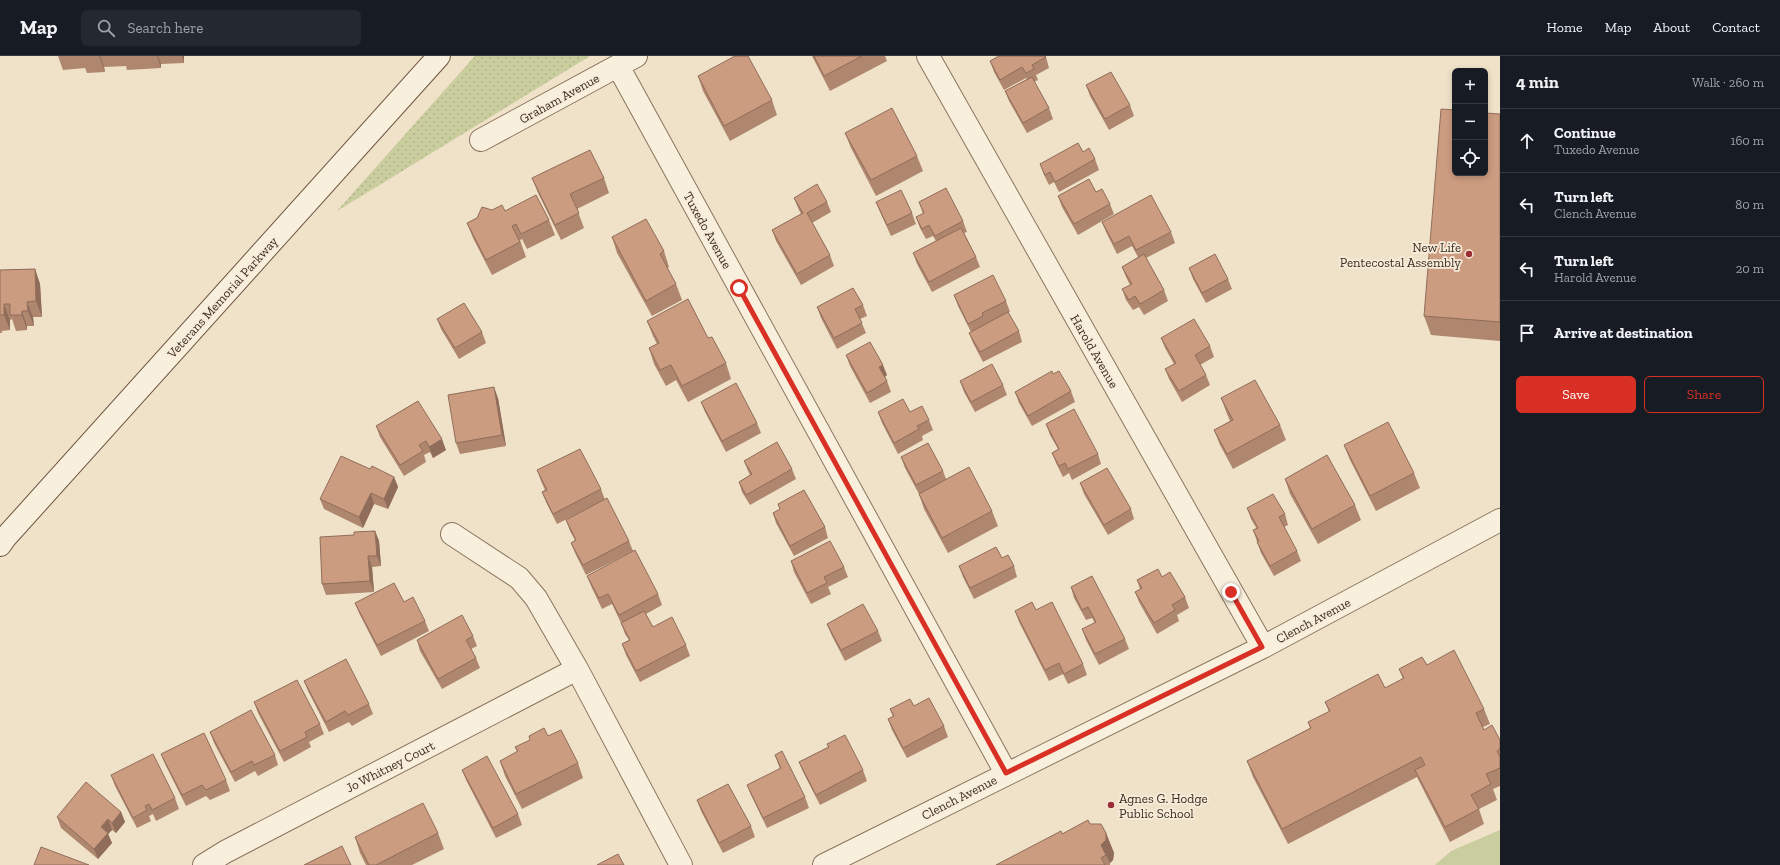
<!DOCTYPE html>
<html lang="en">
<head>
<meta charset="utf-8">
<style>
  :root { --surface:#171b24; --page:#242831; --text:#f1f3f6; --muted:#9ea1a6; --line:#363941; --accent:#d93025 }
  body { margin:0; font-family:"Zilla Slab",serif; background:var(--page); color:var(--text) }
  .controls { position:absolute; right:12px; top:12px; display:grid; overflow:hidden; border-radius:6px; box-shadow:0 2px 6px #0003 }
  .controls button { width:36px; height:36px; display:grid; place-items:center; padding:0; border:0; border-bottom:1px solid var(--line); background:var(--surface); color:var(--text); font:20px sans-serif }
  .stop { position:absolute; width:12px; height:12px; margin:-9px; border:3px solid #d93025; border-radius:50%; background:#fff }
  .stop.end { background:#d93025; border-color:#fff; box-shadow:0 1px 4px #0008 }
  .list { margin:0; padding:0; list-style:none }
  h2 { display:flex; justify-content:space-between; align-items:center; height:52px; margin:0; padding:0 16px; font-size:17px }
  h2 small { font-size:13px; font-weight:400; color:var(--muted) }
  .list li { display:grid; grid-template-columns:26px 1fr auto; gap:12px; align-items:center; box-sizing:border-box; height:64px; padding:0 16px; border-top:1px solid var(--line) }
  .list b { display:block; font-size:15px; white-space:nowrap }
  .list p { margin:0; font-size:13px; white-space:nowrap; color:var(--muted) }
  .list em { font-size:13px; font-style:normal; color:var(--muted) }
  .actions { display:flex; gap:8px; padding:12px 16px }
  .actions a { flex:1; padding:9px 0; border:1px solid var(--accent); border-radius:6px; text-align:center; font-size:14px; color:var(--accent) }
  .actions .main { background:var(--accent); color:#fff }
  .icon { flex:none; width:22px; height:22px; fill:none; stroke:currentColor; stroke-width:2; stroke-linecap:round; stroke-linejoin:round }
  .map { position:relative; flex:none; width:1500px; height:809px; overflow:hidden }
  header { display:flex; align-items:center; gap:24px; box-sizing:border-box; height:56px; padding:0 20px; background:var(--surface); border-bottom:1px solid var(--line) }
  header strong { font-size:19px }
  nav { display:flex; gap:22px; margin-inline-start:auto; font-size:14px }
  .search { width:280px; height:36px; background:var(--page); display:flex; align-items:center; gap:10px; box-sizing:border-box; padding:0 14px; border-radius:6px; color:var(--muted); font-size:15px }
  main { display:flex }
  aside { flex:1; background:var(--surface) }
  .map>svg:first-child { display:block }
</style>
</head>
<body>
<header>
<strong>Map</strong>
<div class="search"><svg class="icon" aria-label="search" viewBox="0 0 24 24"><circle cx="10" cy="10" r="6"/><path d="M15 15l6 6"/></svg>Search here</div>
<nav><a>Home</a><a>Map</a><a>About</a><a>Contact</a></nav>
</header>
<main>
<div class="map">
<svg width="1500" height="809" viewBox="0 0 1500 809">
  <defs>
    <pattern id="grass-dots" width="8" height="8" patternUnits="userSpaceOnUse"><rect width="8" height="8" fill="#cacd9d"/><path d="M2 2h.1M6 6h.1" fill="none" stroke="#aeb087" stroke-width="1.8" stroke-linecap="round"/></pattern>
  </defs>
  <rect width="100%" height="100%" fill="#efe2c9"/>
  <!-- grass -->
  <path fill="url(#grass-dots)" d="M475,0H590L337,155Z"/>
  <!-- green -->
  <path fill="#cacd9d" d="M1500,774V809H1435L1451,795Z"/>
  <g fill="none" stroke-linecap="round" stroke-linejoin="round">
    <!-- street casing -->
    <g stroke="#8b745e" stroke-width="24">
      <path id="street" d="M928,0L1263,591
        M618,10L1006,717
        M481,84L636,0
        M452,478L519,522L536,542L577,613L681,809
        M204,809L225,796L577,613
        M824,809L1263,591L1500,464"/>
    </g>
    <!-- secondary casing -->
    <g stroke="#6d5541" stroke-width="24">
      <path id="secondary" d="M0,489L5,482L439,0"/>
    </g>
    <!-- street -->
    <use href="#street" stroke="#f9efdd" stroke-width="22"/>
    <!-- secondary -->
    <use href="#secondary" stroke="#f9efdd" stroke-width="22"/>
  </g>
  <!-- wall -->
  <path fill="#af866e" d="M58,0H184V7L161,8V12L127,14L126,10L104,11L105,16L87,17L85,12L63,14Z
    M812,0H885L887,5L830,35Z
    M1046,1L1049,12L1036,19L1038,24L1034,26L1049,52L1053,63L1027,77L1009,45L1005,35L1027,23L1026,22L1004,34L994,16L990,5Z
    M698,20L772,44L777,59L730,85L703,35Z
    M1086,29L1130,49L1134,60L1109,74L1090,40Z
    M1500,58V285L1431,279L1424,260Z
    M845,77L917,100L923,115L876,140L851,92Z
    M1083,96L1095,103L1099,114L1059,136L1054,126L1049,129L1044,119L1040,108Z
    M532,122H604L609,137L577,153L584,172L561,184L538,137Z
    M1096,136L1110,148L1114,158L1078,179L1062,151L1058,140Z
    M794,142L827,146L831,156L812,167L830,199L834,210L801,229L776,185L772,174L801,158L798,152Z
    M876,146L912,157L916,168L891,180L880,156Z
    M919,146L963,165L967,176L964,177L976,201L980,211L932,236L917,208L913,197L936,185L933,180L926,183L920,172L916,161L923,158Z
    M492,154L505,155L549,164L555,179L527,193L522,183L520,184L526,201L492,219L473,182L467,167Z
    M1102,166L1171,176L1175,187L1146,202L1164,234L1168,245L1144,259L1139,251L1133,254L1126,244L1122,233L1130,229L1126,221L1122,211L1138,201L1132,190L1117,198L1106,176Z
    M612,181L664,195L669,211L667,212L676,228L682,244L652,260L617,197Z
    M1189,212L1228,223L1232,233L1206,247L1193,223Z
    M35,213L40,228L42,261H33L34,270H27V274L16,275L12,263L10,264V274L2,275V277H0V214Z
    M954,239L1006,245L1010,256H1008L1019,275L1022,286L983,306L973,287L969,277L971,276L958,250Z
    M863,249L867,260L860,263L866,277L837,293L821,262L817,251Z
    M437,263L482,276L486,287L459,303L441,273Z
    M647,265L708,282L726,307L731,323L688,346L676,324L666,330L654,308L649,292L657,288L653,280Z
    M1161,282L1210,290L1214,301L1200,309L1206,319L1210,329L1182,346L1169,323L1165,313L1174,308L1165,292Z
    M846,299L887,319L885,321L887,325L891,336L870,347L850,310Z
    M1053,318L1071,335L1075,346L1032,370L1019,347L1015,336Z
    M960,325L1003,329L1007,339L975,356L964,336Z
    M498,342L506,390L460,398L456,387Z
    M1221,342L1280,369L1286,384L1233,413L1220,389L1214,374L1230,365L1227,358Z
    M418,345L446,394L433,402L430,396L424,399L426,406L404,420L380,381L376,370Z
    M701,346L757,367L761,377L726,396L705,356Z
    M878,356H910L929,364L933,374L922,380L923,384L898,398L882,367Z
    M1046,368L1098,398L1101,408L1072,424L1069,417L1063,421L1056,407L1052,397L1058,393L1050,379Z
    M1344,389L1414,417L1420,432L1376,455L1350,404Z
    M901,401L943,415L946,423L992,455L998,470L948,497L924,453L919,438L905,412Z
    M744,405L792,413L796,423L750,449L742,436L739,426L750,419L748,415Z
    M370,413L394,421L398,431L388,453L374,448L363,472L324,453L320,443Z
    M537,414L601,433L605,444L557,468L546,446L542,436L545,434L541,425Z
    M1285,423L1355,449L1361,464L1318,488L1290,438Z
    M1080,427L1131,453L1134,463L1108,479L1084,438Z
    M778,448L825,471L828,482L794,500L776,467L773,457L780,453Z
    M1247,452L1285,458L1288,469L1284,471L1297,495L1301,505L1274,520L1261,497L1253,474L1257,473L1251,463Z
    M566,464L629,485L633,495L586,519L575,497L571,487L575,484L570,475Z
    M375,475L379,485L381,510L372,511L374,536L326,539L322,528L354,479Z
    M1002,502L1014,510L1017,521L974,543L963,521L959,510Z
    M791,505L844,511L848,521L828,531L831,538L811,548L794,516Z
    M587,520L658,538L662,549L646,558L653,571L686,589L690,600L640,626L626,599L622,588L629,584L625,578L621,567L612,548L602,553L591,530Z
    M1162,521L1185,541L1189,552L1177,559L1179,565L1157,578L1139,546L1135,536L1140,533L1137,524Z
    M1071,531L1125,583L1129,593L1099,609L1086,584L1082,573L1095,567L1092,562L1086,564L1074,542Z
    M404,546L425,565L429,575L381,600L359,557L355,547Z
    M1036,554L1083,608L1087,619L1068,628L1063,618L1049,625L1019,566L1015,555Z
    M827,568L878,575L882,585L845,605L831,578Z
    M473,580L477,590L471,593L476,602L480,612L442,633L420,595L417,584Z
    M1427,609L1484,653L1490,668L1483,671L1484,674L1500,684V730L1493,733L1497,744L1479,753L1484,768L1450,786L1421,729L1417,721L1288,788L1253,721L1247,705L1310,672L1308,666L1329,656L1325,646L1385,632L1403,623L1399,613Z
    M304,625L369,648L373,658L352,670L349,666L329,676L308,635Z
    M254,646L320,668L324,678L309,686L311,691L284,706L258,657Z
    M914,650L944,670L948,681L907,702L892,674L888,663L893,661L890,653Z
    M210,676L275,699L278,709L258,720L255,715L235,726L214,687Z
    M548,680L578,707L583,722L522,753L505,720L500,705L517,696L515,691Z
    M827,688L863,714L867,725L820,749L803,716L799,706L828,691Z
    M161,698L226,724L230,735L210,744L206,740L186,750L165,708Z
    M775,699L805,741L809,752L767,772L751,739L747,729L780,713Z
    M462,714L518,758L522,769L496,782L466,724Z
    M111,719L175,742L179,753L156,765L153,758L149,760L151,765L137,772L115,730Z
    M697,744L751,770L755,781L723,797L701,755Z
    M121,756L125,766L116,777L112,774L108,778L112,787L98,803L61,772L57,761Z
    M1090,768L1106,777L1114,797L1113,804L1110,807V809H996L1062,778Z
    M438,777L444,793L412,809H366L360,797L355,781Z"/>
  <!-- shaded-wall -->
  <path fill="#8f6d5a" d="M99,0H100L104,11L105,16Z
    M157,0H158L161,8V12Z
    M182,0H184V7Z
    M35,213L40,228L42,261L36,245Z
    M27,246L33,261L34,270L28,255Z
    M4,248L10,264V274L4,259Z
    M22,255L27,270V274L22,259Z
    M883,309L887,319L883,322L879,311Z
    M494,331L498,342L506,390L502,379Z
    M442,383L446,394L433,402L429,391Z
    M394,421L398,431L388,453L384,443Z
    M371,437L374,448L363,472L359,461Z
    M375,475L379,485L381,510L377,500Z
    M368,500L372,511L374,536L370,525Z
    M121,756L125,766L116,777L112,767Z
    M108,763L112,774L108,778L112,787L98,803L94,793L101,771Z
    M1106,777L1114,797L1113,804L1110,807L1101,789Z"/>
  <!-- building -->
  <path fill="#cc9c80" stroke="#8f6d5a" d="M735,0H748L772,44L724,70L698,20Z
    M814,0H862L824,20Z
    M999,0H1045L1046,1L1032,9L1034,13L1026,17L1022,11L1000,24L990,5Z
    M1111,16L1130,49L1105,63L1086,29Z
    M1032,21L1049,52L1023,67L1005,35Z
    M892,52L917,100L871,124L845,77Z
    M1441,53L1455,54V117H1485V57L1500,58V266L1424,260Z
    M1078,87L1083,96L1089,92L1095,103L1055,126L1050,116L1045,119L1040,108Z
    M590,94L604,122L570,138L579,157L555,169L532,122Z
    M1089,123L1096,136L1102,133L1110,148L1074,168L1058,140Z
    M817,128L827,146L807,157L830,199L797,218L772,174L803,157L794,142Z
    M946,132L963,165L935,180L929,169L922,173L916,161L924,157L919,146Z
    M901,134L912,157L887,169L876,146Z
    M536,139L549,164L521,178L516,168L512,170L520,186L486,204L467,167L477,162L482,151L492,154L502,149L505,155Z
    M1151,139L1171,176L1136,194L1129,180L1114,188L1102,166Z
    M646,163L664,195L660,198L676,228L646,245L612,181Z
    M961,172L976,201L929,226L913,197Z
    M1144,198L1164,234L1140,248L1135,240L1129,244L1122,233L1132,228L1122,211Z
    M1215,198L1228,223L1202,237L1189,212Z
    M35,213L36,245L27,246L28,255H22V259H10V248H4V259H0V214Z
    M993,219L1006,245L982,257L983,260L968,268L954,239Z
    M853,232L863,249L855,253L862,267L834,282L817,251Z
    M688,243L708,282L712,281L726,307L682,330L671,309L660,314L649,292L659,287L647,265Z
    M464,247L482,276L455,292L437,263Z
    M1008,256L1019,275L980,296L969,277Z
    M1194,263L1210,290L1195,299L1206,319L1179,335L1165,313L1176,307L1161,282Z
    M870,286L883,309L879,311L887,325L867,337L846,299Z
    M992,308L1003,329L971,346L960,325Z
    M1052,315L1053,318L1059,315L1071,335L1028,360L1015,336Z
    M1255,324L1280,369L1227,398L1214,374L1233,364L1221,342Z
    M736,327L757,367L722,385L701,346Z
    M494,331L502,379L456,387L448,339Z
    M903,343L910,356L922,350L929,364L917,370L919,373L894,387L878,356Z
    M418,345L442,383L429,391L426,385L419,389L423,395L400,409L376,370Z
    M1074,353L1098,398L1068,413L1065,407L1059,410L1052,397L1059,393L1046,368Z
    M1388,366L1414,417L1370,440L1344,389Z
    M777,386L792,413L746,439L739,426L752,418L744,405Z
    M928,387L943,415L916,429L901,401Z
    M580,393L601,433L553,458L542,436L547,434L537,414Z
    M1327,399L1355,449L1312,473L1285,423Z
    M341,400L370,413L372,410L394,421L384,443L371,437L359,461L320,443Z
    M969,411L992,455L942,482L919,438Z
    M1107,412L1131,453L1104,469L1080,427Z
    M804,434L825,471L790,490L773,457L780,453L778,448Z
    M1273,438L1285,458L1279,461L1297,495L1270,510L1257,486L1259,485L1253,474L1258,472L1247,452Z
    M607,442L629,485L583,509L571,487L576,484L566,464Z
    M375,475L377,500H368L370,525L322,528L320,481L354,479V476Z
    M830,485L844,511L824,521L827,527L807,537L791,505Z
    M996,491L1002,502L1008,499L1014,510L970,532L959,510Z
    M635,494L658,538L619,559L608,538L599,542L587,520Z
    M1158,513L1162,521L1170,516L1185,541L1172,549L1175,554L1154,567L1135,536L1142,532L1137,524Z
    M1092,520L1125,583L1095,598L1082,573L1096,566L1088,551L1082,554L1071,531Z
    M394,527L404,546L413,541L425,565L377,589L355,547Z
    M1032,546L1036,554L1052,546L1083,608L1064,618L1059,607L1045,614L1015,555Z
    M863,548L878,575L841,594L827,568Z
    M644,555L653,571L672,561L686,589L636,615L622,588L630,584L621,567Z
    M462,559L473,580L466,584L476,602L438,623L417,584Z
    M1454,594L1484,653L1476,657L1484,674L1492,669L1500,684V693L1497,695L1500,701V712L1486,718L1491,728L1471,739L1479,753L1445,771L1415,714L1425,709L1421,701L1282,773L1247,705L1311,672L1308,666L1330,655L1325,646L1378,618L1385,632L1404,622L1399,613L1422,601L1427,609Z
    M346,603L369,648L348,659L345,655L326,666L304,625Z
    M297,624L320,668L305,676L307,681L280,695L254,646Z
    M929,642L944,670L903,692L888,663L894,660L890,653L910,643L914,650Z
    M251,654L275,699L254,709L252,705L231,716L210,676Z
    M544,672L548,680L561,674L578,707L516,738L500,705L518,695L515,691L530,684L529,680Z
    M204,677L226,724L206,734L202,729L182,739L161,698Z
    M845,679L863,714L816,739L799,706L829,691L827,688Z
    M782,695L805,741L763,762L747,729L781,712L775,699Z
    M153,698L175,742L152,754L149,748L145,750L147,754L133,762L111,719Z
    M487,700L518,758L493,772L462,714Z
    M86,726L121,756L112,767L108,763L101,771L108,777L94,793L57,761Z
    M728,728L751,770L719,787L697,744Z
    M423,747L438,777L376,809H369L355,781Z
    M1088,764L1090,768H1101L1106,777V784L1101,789L1106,799L1101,802L1105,809H996L1061,775L1062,778Z
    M342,790L351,809H304Z
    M41,791L89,809H34Z
    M618,798L624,809H597Z"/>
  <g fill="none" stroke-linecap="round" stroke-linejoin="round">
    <!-- route -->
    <path stroke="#d93025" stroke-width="5" d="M739,232L1006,717L1262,591L1231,536"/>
  </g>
  <!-- markers -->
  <g fill="#9a2e34" stroke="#f6ecd9" stroke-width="1.5">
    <circle cx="1469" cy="198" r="4"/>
    <circle cx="1111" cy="749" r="4"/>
  </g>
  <g text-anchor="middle" stroke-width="3.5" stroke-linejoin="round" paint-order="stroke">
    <!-- street labels -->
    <g font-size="13" fill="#3c2d21" stroke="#f6ecd9">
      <text transform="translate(559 42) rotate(-29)" y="5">Graham Avenue</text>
      <text transform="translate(708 174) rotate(61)" y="5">Tuxedo Avenue</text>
      <text transform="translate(222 241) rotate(-48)" y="5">Veterans Memorial Parkway</text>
      <text transform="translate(1095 295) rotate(60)" y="5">Harold Avenue</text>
      <text transform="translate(1313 564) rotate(-28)" y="5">Clench Avenue</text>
      <text transform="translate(390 710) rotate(-27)" y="5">Jo Whitney Court</text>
      <text transform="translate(959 741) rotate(-27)" y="5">Clench Avenue</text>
    </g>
    <!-- poi labels -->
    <g font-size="13" fill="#3c2d21" stroke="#f6ecd9" text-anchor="end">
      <text x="1461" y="196">New Life<tspan x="1461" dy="15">Pentecostal Assembly</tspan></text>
      <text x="1119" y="747" text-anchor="start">Agnes G. Hodge<tspan x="1119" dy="15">Public School</tspan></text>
    </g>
  </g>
</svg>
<div class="controls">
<button>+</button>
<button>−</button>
<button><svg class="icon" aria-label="locate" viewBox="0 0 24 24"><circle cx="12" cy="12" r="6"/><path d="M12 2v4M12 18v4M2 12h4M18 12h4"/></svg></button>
</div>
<div class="stop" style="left:739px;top:232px"></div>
<div class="stop end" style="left:1231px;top:536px"></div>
</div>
<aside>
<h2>4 min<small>Walk · 260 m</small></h2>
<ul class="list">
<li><svg class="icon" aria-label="ahead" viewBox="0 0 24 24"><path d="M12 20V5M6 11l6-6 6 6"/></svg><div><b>Continue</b><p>Tuxedo Avenue</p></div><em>160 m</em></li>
<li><svg class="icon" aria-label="left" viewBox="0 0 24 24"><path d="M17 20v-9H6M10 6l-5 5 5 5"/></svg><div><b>Turn left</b><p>Clench Avenue</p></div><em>80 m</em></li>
<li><svg class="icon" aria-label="left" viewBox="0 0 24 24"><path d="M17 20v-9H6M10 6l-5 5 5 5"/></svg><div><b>Turn left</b><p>Harold Avenue</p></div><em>20 m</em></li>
<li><svg class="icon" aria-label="arrive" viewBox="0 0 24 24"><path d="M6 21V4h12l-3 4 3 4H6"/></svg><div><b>Arrive at destination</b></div></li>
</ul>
<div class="actions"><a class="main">Save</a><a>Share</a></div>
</aside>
</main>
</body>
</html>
